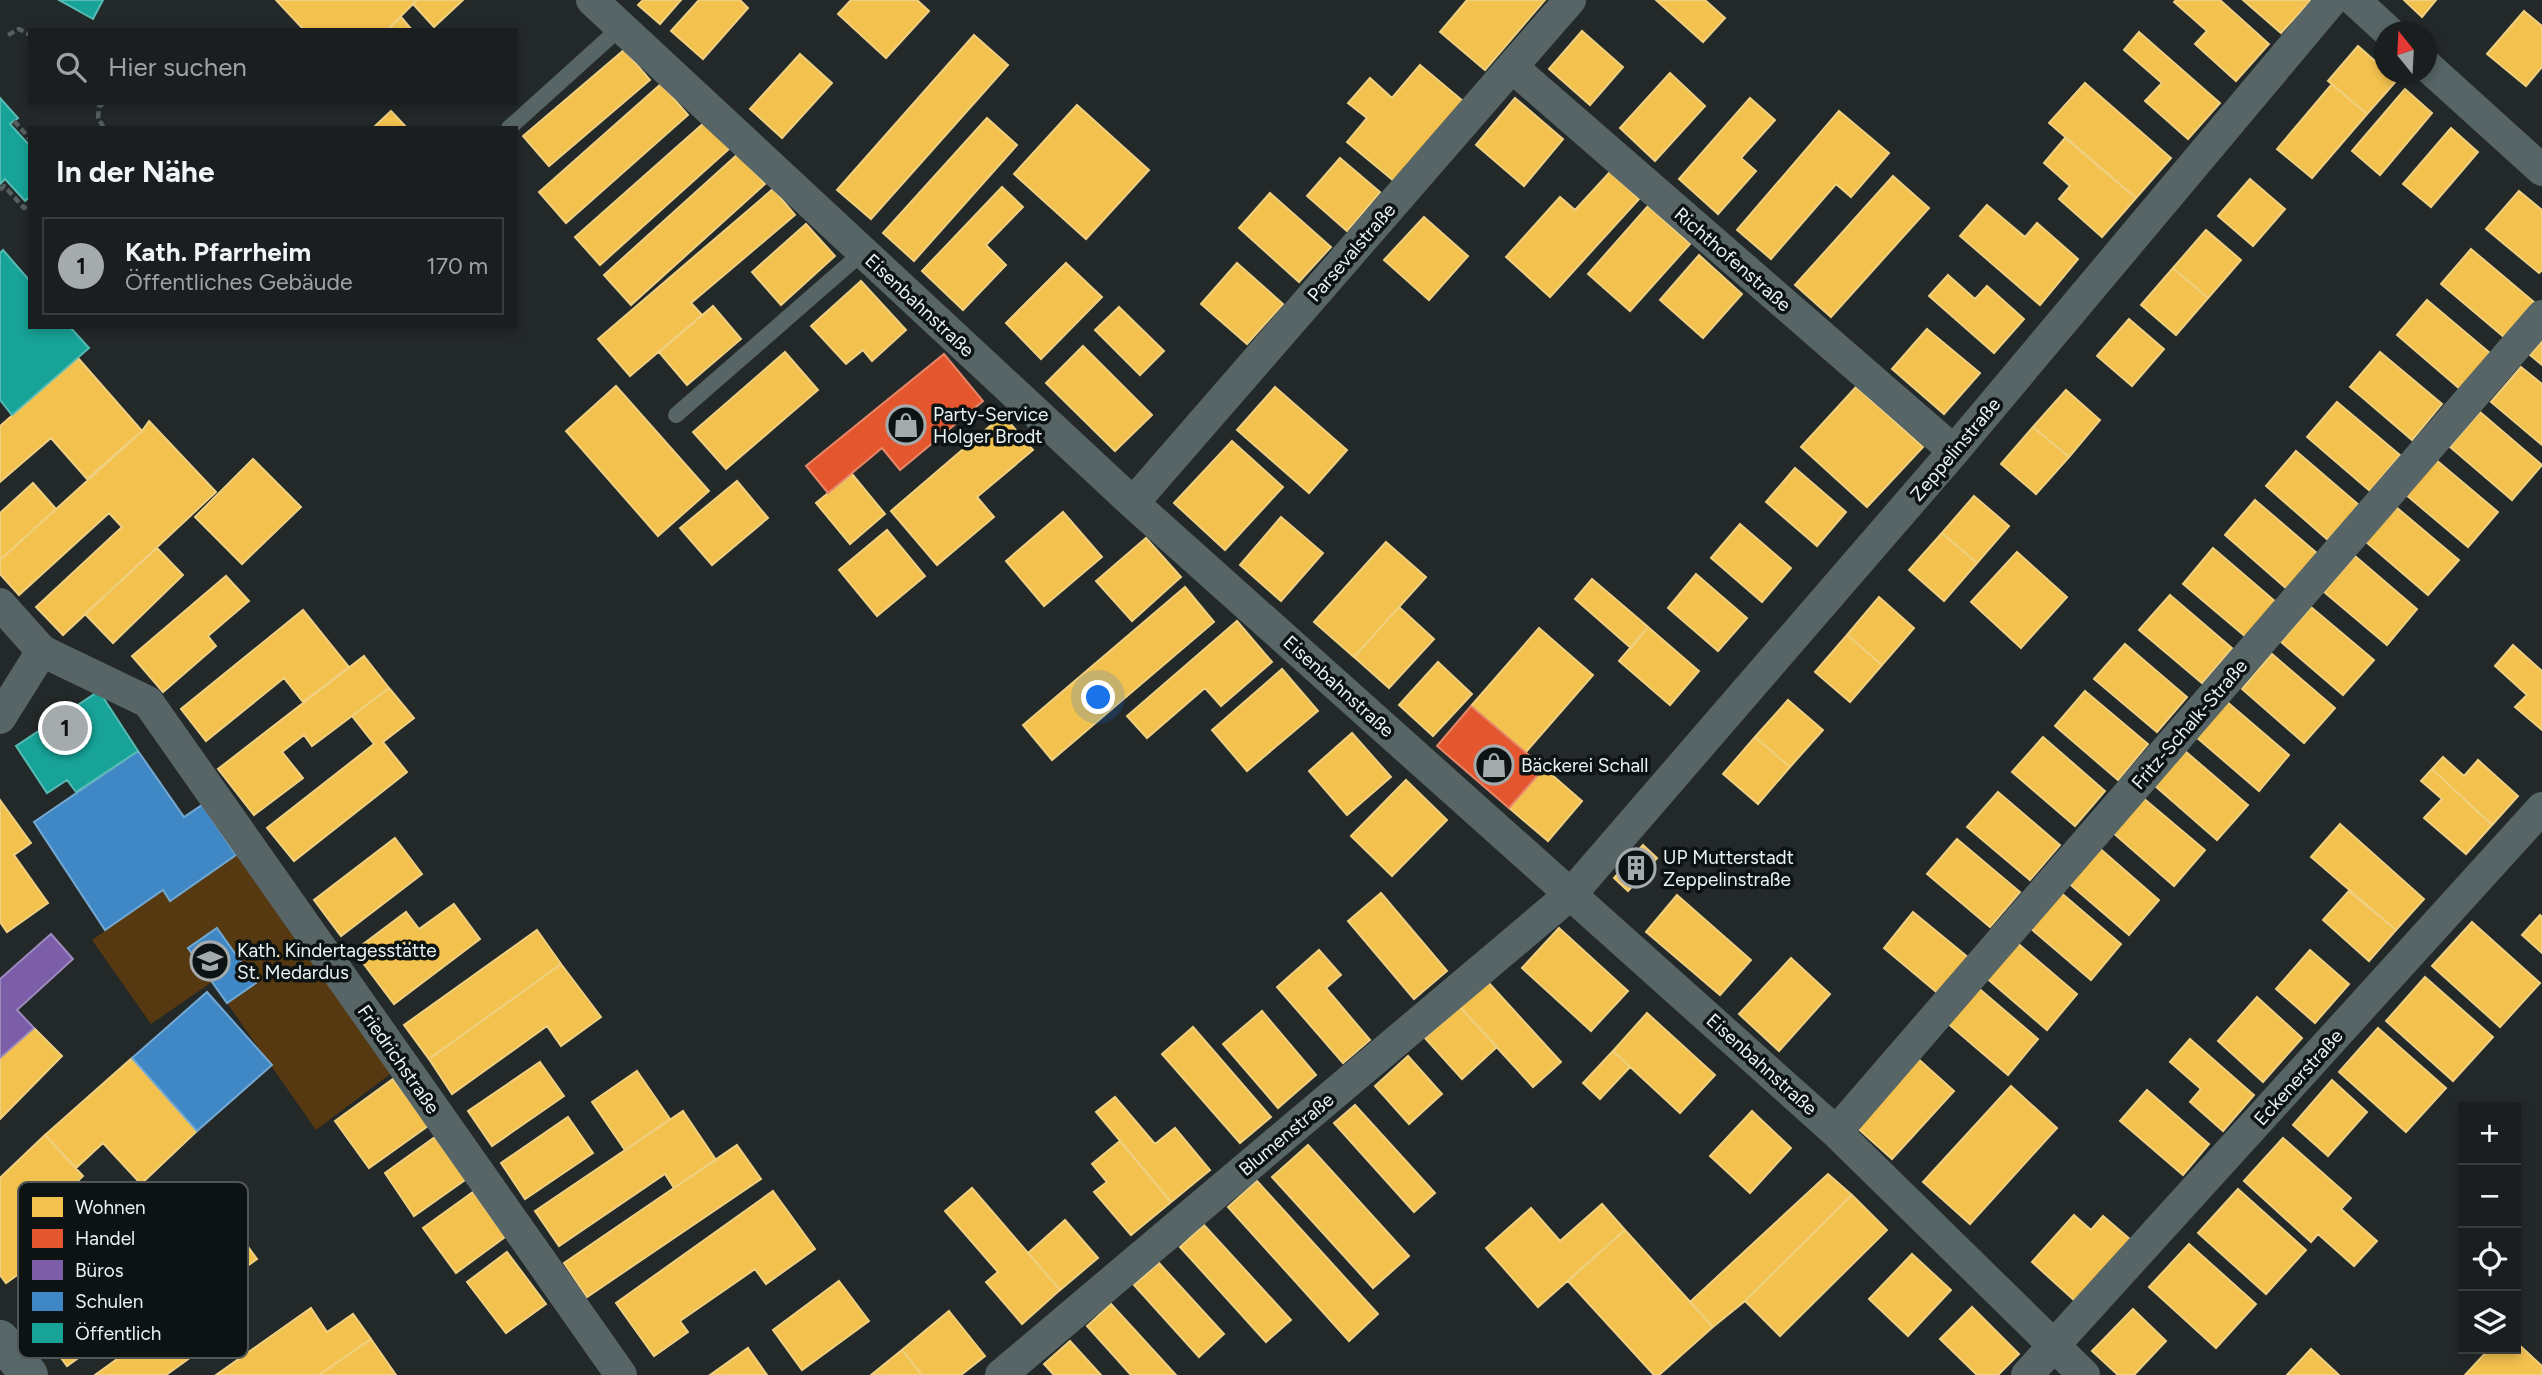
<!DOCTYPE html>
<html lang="de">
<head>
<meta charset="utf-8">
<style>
  :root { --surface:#1a1e1e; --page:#232727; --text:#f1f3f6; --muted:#9fa2a4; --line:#383c3c; --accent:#a5abac }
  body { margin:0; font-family:Figtree,sans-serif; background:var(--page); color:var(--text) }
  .controls { position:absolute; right:21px; bottom:21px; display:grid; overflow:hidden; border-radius:0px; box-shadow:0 4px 10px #0003 }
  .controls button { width:63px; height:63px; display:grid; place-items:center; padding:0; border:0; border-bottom:2px solid var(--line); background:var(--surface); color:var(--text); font:35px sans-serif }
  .compass { position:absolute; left:2374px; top:21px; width:63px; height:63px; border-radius:50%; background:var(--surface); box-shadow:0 4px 10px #0003; rotate:342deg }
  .you { position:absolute; left:1099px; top:698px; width:24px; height:24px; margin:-18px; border:5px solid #fff; border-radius:50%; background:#1a73e8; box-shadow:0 0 0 10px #1a73e833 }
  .badge { display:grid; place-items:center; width:46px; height:46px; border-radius:50%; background:var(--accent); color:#111; font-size:23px; font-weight:700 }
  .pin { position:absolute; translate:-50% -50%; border:4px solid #fff; box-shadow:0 2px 7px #0006 }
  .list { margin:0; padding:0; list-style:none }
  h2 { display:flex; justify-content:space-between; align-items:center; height:91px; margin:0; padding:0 28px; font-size:30px }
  h2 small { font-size:23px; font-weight:400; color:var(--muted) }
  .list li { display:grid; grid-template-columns:46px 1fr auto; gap:21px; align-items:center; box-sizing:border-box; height:98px; margin:0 14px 14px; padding:0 14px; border:2px solid var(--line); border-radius:0px }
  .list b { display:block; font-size:26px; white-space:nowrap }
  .list p { margin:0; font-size:23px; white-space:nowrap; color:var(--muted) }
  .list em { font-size:23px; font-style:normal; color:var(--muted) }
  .icon { flex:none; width:38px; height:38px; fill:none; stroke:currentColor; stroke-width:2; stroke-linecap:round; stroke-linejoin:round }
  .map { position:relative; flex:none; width:2542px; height:1375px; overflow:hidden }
  .search { position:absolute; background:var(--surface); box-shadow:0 4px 10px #0003; left:28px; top:28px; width:490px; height:77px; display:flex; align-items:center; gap:18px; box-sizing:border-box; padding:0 24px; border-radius:0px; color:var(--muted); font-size:26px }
  .panel { position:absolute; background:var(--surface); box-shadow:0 4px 10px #0003; left:28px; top:126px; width:490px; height:203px; border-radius:0px }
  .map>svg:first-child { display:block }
</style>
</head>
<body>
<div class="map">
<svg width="2542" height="1375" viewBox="0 0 2542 1375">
  <rect width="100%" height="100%" fill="#232828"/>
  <!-- green -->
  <path fill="#563911" d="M236,855L393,1072L316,1130L227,1003L255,983L188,948L212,982L151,1024L92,940L163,890L171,901Z"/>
  <!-- homes -->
  <path fill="#f2c14e" stroke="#f0d080" stroke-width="2" d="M276,0H417L387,30H304Z
    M417,0H463L434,27L413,4Z
    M643,0H681L660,24L638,5Z
    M699,0H740L748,8L703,59L671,31Z
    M851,0H917L929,11L886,58L838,14Z
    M1467,0H1545L1485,70L1440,32Z
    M1656,0H1705L1725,18L1703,42Z
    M2176,0H2220L2269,44L2236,81L2195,44L2207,31L2174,2Z
    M2243,0H2311L2281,33Z
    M2404,0H2436L2422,17Z
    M2524,11L2542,26V67L2526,86L2487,54Z
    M401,17L412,30H387Z
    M1582,31L1623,67L1590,105L1549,69Z
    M2139,32L2220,103L2188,139L2145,101L2162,83L2124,50Z
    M974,35L1008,65L871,219L837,190Z
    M2358,46L2384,69V74L2397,80L2367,114L2328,81Z
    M624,50L650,80L549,166L523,136Z
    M800,54L832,83L782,138L750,109Z
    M1420,65L1463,101L1394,181L1347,142L1367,118L1348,103L1370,78L1392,98Z
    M1670,73L1705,106L1655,161L1620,128Z
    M2085,83L2171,158L2136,198L2049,123Z
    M661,84L688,115L566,223L539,192Z
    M2332,84L2367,114L2312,178L2277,149Z
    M2405,89L2432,113L2380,175L2352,151Z
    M1515,98L1563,139L1524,186L1476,145Z
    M1750,98L1775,120L1741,158L1756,171L1718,214L1679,179Z
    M1077,105L1149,170L1086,239L1014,174Z
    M391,111L407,128H373Z
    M1839,111L1889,153L1851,197L1836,184L1771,259L1737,230Z
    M987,118L1017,145L914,261L883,233Z
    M705,122L729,149L600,265L575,237Z
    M2451,128L2478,152L2431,207L2403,184Z
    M2065,138L2136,198L2102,237L2059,199L2070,186L2044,163Z
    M738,154L765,184L631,305L604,275Z
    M1340,158L1380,192L1347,231L1307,196Z
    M1610,172L1639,199L1550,297L1506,257L1560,197L1575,210Z
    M1893,176L1929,208L1831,317L1795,285Z
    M2250,179L2285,209L2253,246L2218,216Z
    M1002,187L1023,207L986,245L1006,265L963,310L922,271Z
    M773,189L795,215L691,303L702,315L630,376L598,339Z
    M2519,191L2542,210V270L2539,273L2486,229Z
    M1270,193L1331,247L1299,282L1239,228Z
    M1987,205L2025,237L2037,223L2078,259L2040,305L1960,236Z
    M1648,206L1690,244L1630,311L1588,274Z
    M1424,217L1468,256L1429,300L1384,260Z
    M806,224L835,256L781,305L752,272Z
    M2206,230L2241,260L2208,298L2173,268Z
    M2471,249L2534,302L2504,337L2441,284Z
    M1699,255L1742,294L1703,338L1660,300Z
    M1066,263L1102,297L1041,359L1006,323Z
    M1237,263L1283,304L1247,344L1201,304Z
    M2173,268L2208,298L2176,335L2141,305Z
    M1948,275L1975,299L1987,286L2024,319L1994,353L1929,296Z
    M861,281L906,330L872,361L863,350L846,364L811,326Z
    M2427,300L2490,353L2460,389L2397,335Z
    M713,306L741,339L687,385L659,352Z
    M1119,307L1164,351L1140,375L1095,330Z
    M2129,319L2164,349L2132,386L2097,356Z
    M1927,329L1980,373L1944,414L1892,369Z
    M2542,341V365L2530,355Z
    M1083,346L1152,415L1115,451L1046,383Z
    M785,352L818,390L726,469L693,432Z
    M2380,352L2442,404L2412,440L2350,387Z
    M78,358L142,431L87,479L51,438L0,482V426Z
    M2521,367L2542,384V445L2491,402Z
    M616,386L709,491L658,536L566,431Z
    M1275,387L1347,450L1309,493L1237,430Z
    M1856,387L1923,447L1867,507L1801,447Z
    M2066,390L2100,420L2069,457L2033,427Z
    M2337,402L2400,455L2370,491L2307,437Z
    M2480,412L2542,465L2512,500L2450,447Z
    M1003,415L1033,450L977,497L994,517L937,565L891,511Z
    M149,421L216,492L63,635L36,607L122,527L109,513L19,595L0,574V560L142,431Z
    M2033,427L2069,457L2036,494L2001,464Z
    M1232,441L1283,487L1225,550L1174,503Z
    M2296,451L2359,505L2328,540L2266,486Z
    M253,459L301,507L242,564L195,517Z
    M2435,459L2498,512L2468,547L2405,494Z
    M1795,468L1846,512L1817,546L1766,502Z
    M852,474L885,514L850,544L816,503Z
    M737,481L768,518L712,565L680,528Z
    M33,483L56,509L0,560V513Z
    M1974,496L2009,526L1977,563L1942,533Z
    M2255,500L2318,554L2287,589L2225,535Z
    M2396,507L2459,560L2428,595L2366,542Z
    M1063,512L1102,557L1044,606L1006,561Z
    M1281,517L1323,553L1281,601L1240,565Z
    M1740,524L1791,568L1762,602L1711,558Z
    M887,530L925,576L877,616L839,570Z
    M1942,533L1977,563L1944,601L1909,570Z
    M1146,538L1181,577L1132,621L1096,581Z
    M1386,542L1426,577L1354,657L1314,622Z
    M157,548L183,575L113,643L85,614Z
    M2213,548L2276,602L2246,637L2183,584Z
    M2017,552L2067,597L2021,648L1971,602Z
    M2355,556L2417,609L2387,645L2324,592Z
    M1696,574L1747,618L1718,651L1668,608Z
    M226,576L249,601L208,636L216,646L163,692L132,656Z
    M1592,579L1648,627L1631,648L1575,599Z
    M1185,587L1214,622L1052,760L1023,725Z
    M2170,595L2232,648L2202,683L2139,630Z
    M1879,597L1914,628L1882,665L1847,635Z
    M1399,607L1434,639L1389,688L1354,657Z
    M2311,607L2374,660L2343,695L2281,642Z
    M303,610L349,667L303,702L284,678L206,741L181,709Z
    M1237,621L1272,662L1221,706L1205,688L1147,738L1127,716Z
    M1648,627L1699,671L1670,705L1619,661Z
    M1539,628L1593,675L1525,753L1471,706Z
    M1847,635L1882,665L1850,702L1815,672Z
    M2125,644L2187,697L2157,732L2094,679Z
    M2513,645L2542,671V730L2515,707L2527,695L2495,666Z
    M2272,654L2335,708L2304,743L2242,689Z
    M364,656L389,688L312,746L304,735L282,752L303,778L254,815L218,769Z
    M1438,662L1472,694L1433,736L1399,705Z
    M1282,669L1318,711L1247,771L1212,730Z
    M389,688L414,718L383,742L407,772L294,861L267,828L374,744L352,716Z
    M2085,691L2148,744L2118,780L2055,726Z
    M1788,700L1823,730L1790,767L1755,737Z
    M2226,701L2289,755L2259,791L2196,737Z
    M1352,733L1391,777L1347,815L1309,771Z
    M1755,737L1790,767L1758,804L1723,774Z
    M2043,737L2105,791L2075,826L2012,772Z
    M2185,751L2248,805L2217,840L2155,786Z
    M2443,757L2464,776L2478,760L2518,796L2492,825L2432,769Z
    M1544,768L1582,801L1548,841L1509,808Z
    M2432,769L2492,825L2466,854L2424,818L2442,799L2421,781Z
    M1406,780L1447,820L1392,876L1351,836Z
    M1998,792L2060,845L2030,880L1967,827Z
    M2142,797L2205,850L2174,886L2112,832Z
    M0,800L31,843L14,855L48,903L7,932L0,922Z
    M2340,824L2424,899L2396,930L2311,857Z
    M395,838L422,874L341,936L314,900Z
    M1957,839L2020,892L1990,927L1927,874Z
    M1643,845L1657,858L1628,891L1614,878Z
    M2097,846L2159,900L2129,935L2066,881Z
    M2059,891L2121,944L2091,980L2029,927Z
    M2349,891L2396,930L2369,961L2323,920Z
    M1381,893L1447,971L1414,999L1348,921Z
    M1677,895L1751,960L1720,995L1646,932Z
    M454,904L480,939L394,1004L354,951L406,912L419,929Z
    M1913,912L1970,959L1940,995L1884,948Z
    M2540,915L2542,917V953L2522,935Z
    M2472,922L2540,983L2500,1027L2432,966Z
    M1559,928L1628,991L1591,1031L1522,968Z
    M537,930L561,964L429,1059L404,1025Z
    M2015,941L2077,994L2047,1030L1984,976Z
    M1319,950L1341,975L1326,988L1370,1040L1343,1063L1277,987Z
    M2310,950L2349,984L2315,1023L2276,989Z
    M1791,958L1830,994L1779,1051L1739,1014Z
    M561,964L601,1017L561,1046L547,1026L452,1094L429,1059Z
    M2425,977L2493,1037L2453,1081L2386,1021Z
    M1488,982L1561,1062L1533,1087L1460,1007Z
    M1976,986L2038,1039L2008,1075L1946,1022Z
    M2257,997L2302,1038L2263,1082L2218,1041Z
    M1460,1007L1497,1047L1462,1079L1425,1038Z
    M1262,1011L1316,1075L1278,1108L1223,1044Z
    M1647,1013L1715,1075L1680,1113L1613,1051Z
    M1193,1027L1271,1117L1240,1143L1162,1054Z
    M34,1028L62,1056L0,1119V1058Z
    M2378,1028L2446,1088L2406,1132L2339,1072Z
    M2190,1039L2254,1095L2223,1131L2190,1102L2201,1089L2170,1062Z
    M1613,1051L1630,1067L1600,1099L1583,1083Z
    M1408,1056L1442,1094L1409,1124L1375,1086Z
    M1915,1056L1954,1091L1892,1159L1853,1124Z
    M132,1058L197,1131L141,1184L103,1143L76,1168L45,1135Z
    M540,1062L564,1096L492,1146L468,1111Z
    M637,1071L670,1119L625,1150L592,1102Z
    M393,1079L428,1126L369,1168L335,1121Z
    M2332,1080L2367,1112L2328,1156L2293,1125Z
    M2011,1086L2057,1128L1970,1224L1923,1182Z
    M2147,1090L2209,1144L2183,1175L2120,1121Z
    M1115,1097L1155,1144L1175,1128L1210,1170L1171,1202L1096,1112Z
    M1355,1105L1435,1193L1414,1212L1334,1123Z
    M683,1111L716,1160L674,1188L665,1174L559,1246L535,1211Z
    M1752,1111L1791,1148L1750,1193L1710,1156Z
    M568,1117L593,1153L525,1199L501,1163Z
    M45,1135L83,1176L42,1216L62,1243L6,1283L0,1275V1178Z
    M435,1137L465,1180L414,1216L385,1173Z
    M2283,1138L2351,1198L2341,1209L2377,1241L2354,1266L2318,1234L2311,1242L2244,1181Z
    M1120,1141L1171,1202L1131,1235L1094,1192L1107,1182L1092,1164Z
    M737,1145L761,1179L587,1297L564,1263Z
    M1308,1145L1409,1256L1373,1288L1272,1177Z
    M1828,1174L1852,1195L1745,1301L1713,1327L1690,1302Z
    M1257,1181L1378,1314L1349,1341L1228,1207Z
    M972,1188L1060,1290L1022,1324L986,1282L998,1272L945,1211Z
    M2238,1189L2306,1250L2266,1294L2198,1233Z
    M773,1191L815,1249L766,1284L755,1269L680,1321L688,1332L654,1356L616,1303Z
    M473,1192L505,1237L456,1273L423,1228Z
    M1852,1195L1887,1230L1780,1336L1745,1301Z
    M1602,1204L1625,1230L1538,1307L1486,1248L1531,1208L1560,1241Z
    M2074,1215L2091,1230L2103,1216L2131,1240L2075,1301L2032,1262Z
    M1065,1220L1098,1258L1060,1290L1028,1253Z
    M1204,1225L1291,1320L1266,1342L1180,1247Z
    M1625,1230L1713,1327L1659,1375H1654L1568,1281Z
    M238,1233L257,1259L184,1312L170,1292L67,1366L43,1333L177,1237L196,1263Z
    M2189,1244L2256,1304L2216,1348L2149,1287Z
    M507,1252L546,1304L506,1333L467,1282Z
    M1912,1254L1951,1290L1908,1336L1869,1299Z
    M1159,1263L1224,1334L1199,1357L1134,1285Z
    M839,1281L869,1321L802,1370L773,1330Z
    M199,1300L223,1334L166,1375H95Z
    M1111,1304L1176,1375H1131L1087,1326Z
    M1972,1307L2019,1354L1998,1375H1977L1940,1339Z
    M311,1308L327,1332L353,1314L371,1339L319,1375H216Z
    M2133,1309L2166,1341L2134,1375H2118L2092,1351Z
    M949,1311L985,1356L961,1375H922L902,1350Z
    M371,1339L396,1375H319Z
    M1070,1341L1101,1375H1054L1044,1364Z
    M2516,1342L2542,1366V1375H2465L2489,1349H2516Z
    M748,1348L767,1375H710Z
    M2311,1349L2339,1375H2287Z
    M902,1350L922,1375H871Z"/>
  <!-- shops -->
  <path fill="#e4572e" stroke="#e68669" stroke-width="2" d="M944,354L983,401L900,470L882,448L828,493L806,466Z
    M1471,706L1544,768L1509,808L1437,746Z"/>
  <!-- offices -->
  <path fill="#7b5ea7" stroke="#9d8abe" stroke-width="2" d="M51,934L73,959L17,1010L34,1028L0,1058V979Z"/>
  <!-- schools -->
  <path fill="#3f88c5" stroke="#73a8d3" stroke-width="2" d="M138,751L184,817L202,805L236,855L170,901L163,890L105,930L34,822Z
    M217,928L256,983L227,1003L188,948Z
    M207,992L272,1065L197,1131L132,1058Z"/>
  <!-- public -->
  <path fill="#17a398" stroke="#57bbb3" stroke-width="2" d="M59,0H103L93,19Z
    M0,98L18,118L10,124L30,146V197L25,201L5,179L0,184Z
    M3,250L30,281V327H70L89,348L12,415L0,400V253Z
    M99,691L138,751L76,792L67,780L47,793L16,746Z"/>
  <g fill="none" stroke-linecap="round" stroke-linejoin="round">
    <!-- path -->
    <path stroke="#555f5f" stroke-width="4.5" stroke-dasharray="7 3.5" stroke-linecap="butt" d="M8,35L19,29L30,35
      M104,103L99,107L98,118L104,128
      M14,121L30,139
      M0,190L4,186L24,208L30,203"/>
    <!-- lane -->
    <path stroke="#576567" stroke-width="16" d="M509,128L621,27
      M676,415L863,252"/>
    <!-- street -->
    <path stroke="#576567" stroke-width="32" d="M592,0L1133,503L1836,1132L2084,1375
      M2354,0L2389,32
      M2426,65L2542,170
      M1512,67L1954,451
      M1133,503L1570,0
      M0,604L42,651L0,718
      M42,651L148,702L621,1375
      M1836,1132L2542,316
      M1001,1375L1572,893L1954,451L2332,0
      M2027,1375L2542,808"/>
    <!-- secondary -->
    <path stroke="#576769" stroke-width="38" d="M0,1339L29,1375"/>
  </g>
  <!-- icons -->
  <defs>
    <g id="shop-ring" transform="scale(2.0125)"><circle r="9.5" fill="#0d1212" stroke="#a5abac" stroke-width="1.5"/><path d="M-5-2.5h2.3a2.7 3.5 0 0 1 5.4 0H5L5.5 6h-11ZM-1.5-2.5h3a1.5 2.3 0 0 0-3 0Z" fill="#a5abac"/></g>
    <g id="building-ring" transform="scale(2.0125)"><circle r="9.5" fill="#0d1212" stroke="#a5abac" stroke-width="1.5"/><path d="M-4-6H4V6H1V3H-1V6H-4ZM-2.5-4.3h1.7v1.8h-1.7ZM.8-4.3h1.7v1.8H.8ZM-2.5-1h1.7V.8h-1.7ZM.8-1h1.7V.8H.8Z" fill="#a5abac"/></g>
    <g id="school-ring" transform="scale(2.0125)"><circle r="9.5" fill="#0d1212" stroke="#a5abac" stroke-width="1.5"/><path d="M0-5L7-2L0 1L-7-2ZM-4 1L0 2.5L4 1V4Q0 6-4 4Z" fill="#a5abac"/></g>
  </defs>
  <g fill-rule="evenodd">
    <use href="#shop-ring" x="906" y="425"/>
    <use href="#shop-ring" x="1494" y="765"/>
    <use href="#building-ring" x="1636" y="868"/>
    <use href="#school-ring" x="210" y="961"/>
  </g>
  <g text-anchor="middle" stroke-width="7" stroke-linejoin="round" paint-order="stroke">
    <!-- street labels -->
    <g font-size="19" fill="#ebf2f3" stroke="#0d1212">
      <text transform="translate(1351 252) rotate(-49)" y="7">Parsevalstraße</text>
      <text transform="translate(1733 259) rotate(41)" y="7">Richthofenstraße</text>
      <text transform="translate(920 305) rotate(43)" y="7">Eisenbahnstraße</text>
      <text transform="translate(1955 449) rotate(-50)" y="7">Zeppelinstraße</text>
      <text transform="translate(1339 686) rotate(42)" y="7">Eisenbahnstraße</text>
      <text transform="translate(2189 724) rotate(-49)" y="7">Fritz-Schalk-Straße</text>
      <text transform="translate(399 1059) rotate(55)" y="7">Friedrichstraße</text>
      <text transform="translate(1762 1064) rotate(42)" y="7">Eisenbahnstraße</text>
      <text transform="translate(2298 1077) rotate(-48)" y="7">Eckenerstraße</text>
      <text transform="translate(1286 1134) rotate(-40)" y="7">Blumenstraße</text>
    </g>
    <!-- poi labels -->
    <g font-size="19" fill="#ebf2f3" stroke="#0d1212" text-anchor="start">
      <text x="933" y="421">Party-Service<tspan x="933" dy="22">Holger Brodt</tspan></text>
      <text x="1521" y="772">Bäckerei Schall</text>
      <text x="1663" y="864">UP Mutterstadt<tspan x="1663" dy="22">Zeppelinstraße</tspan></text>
      <text x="237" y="957">Kath. Kindertagesstätte<tspan x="237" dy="22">St. Medardus</tspan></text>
    </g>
  </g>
  <!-- legend -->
  <rect x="18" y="1182" width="230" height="176" rx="10" fill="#0d1212" stroke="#505556" stroke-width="2"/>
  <rect x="32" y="1197" width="31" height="20" fill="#f2c14e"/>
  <rect x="32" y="1229" width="31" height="19" fill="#e4572e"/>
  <rect x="32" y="1260" width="31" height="20" fill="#7b5ea7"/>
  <rect x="32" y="1292" width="31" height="19" fill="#3f88c5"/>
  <rect x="32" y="1323" width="31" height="20" fill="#17a398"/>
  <g font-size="19" fill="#ebf2f3">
    <text x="75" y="1214">Wohnen</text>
    <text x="75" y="1245">Handel</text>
    <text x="75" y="1277">Büros</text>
    <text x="75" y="1308">Schulen</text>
    <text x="75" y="1340">Öffentlich</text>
  </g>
</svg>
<div class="controls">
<button>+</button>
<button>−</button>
<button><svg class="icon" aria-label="locate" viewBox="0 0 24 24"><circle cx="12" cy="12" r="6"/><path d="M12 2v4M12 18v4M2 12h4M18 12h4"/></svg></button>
<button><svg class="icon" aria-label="layers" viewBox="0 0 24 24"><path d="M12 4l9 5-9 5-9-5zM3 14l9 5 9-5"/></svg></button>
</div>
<svg class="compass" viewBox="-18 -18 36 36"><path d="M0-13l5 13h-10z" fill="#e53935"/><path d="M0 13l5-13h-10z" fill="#9fa2a4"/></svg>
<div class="you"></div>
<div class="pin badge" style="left:65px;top:728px">1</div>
<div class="search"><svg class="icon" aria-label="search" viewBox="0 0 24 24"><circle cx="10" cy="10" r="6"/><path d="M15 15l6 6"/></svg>Hier suchen</div>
<section class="panel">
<h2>In der Nähe<small></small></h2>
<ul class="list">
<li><span class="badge">1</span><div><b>Kath. Pfarrheim</b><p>Öffentliches Gebäude</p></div><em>170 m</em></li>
</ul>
</section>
</div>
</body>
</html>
